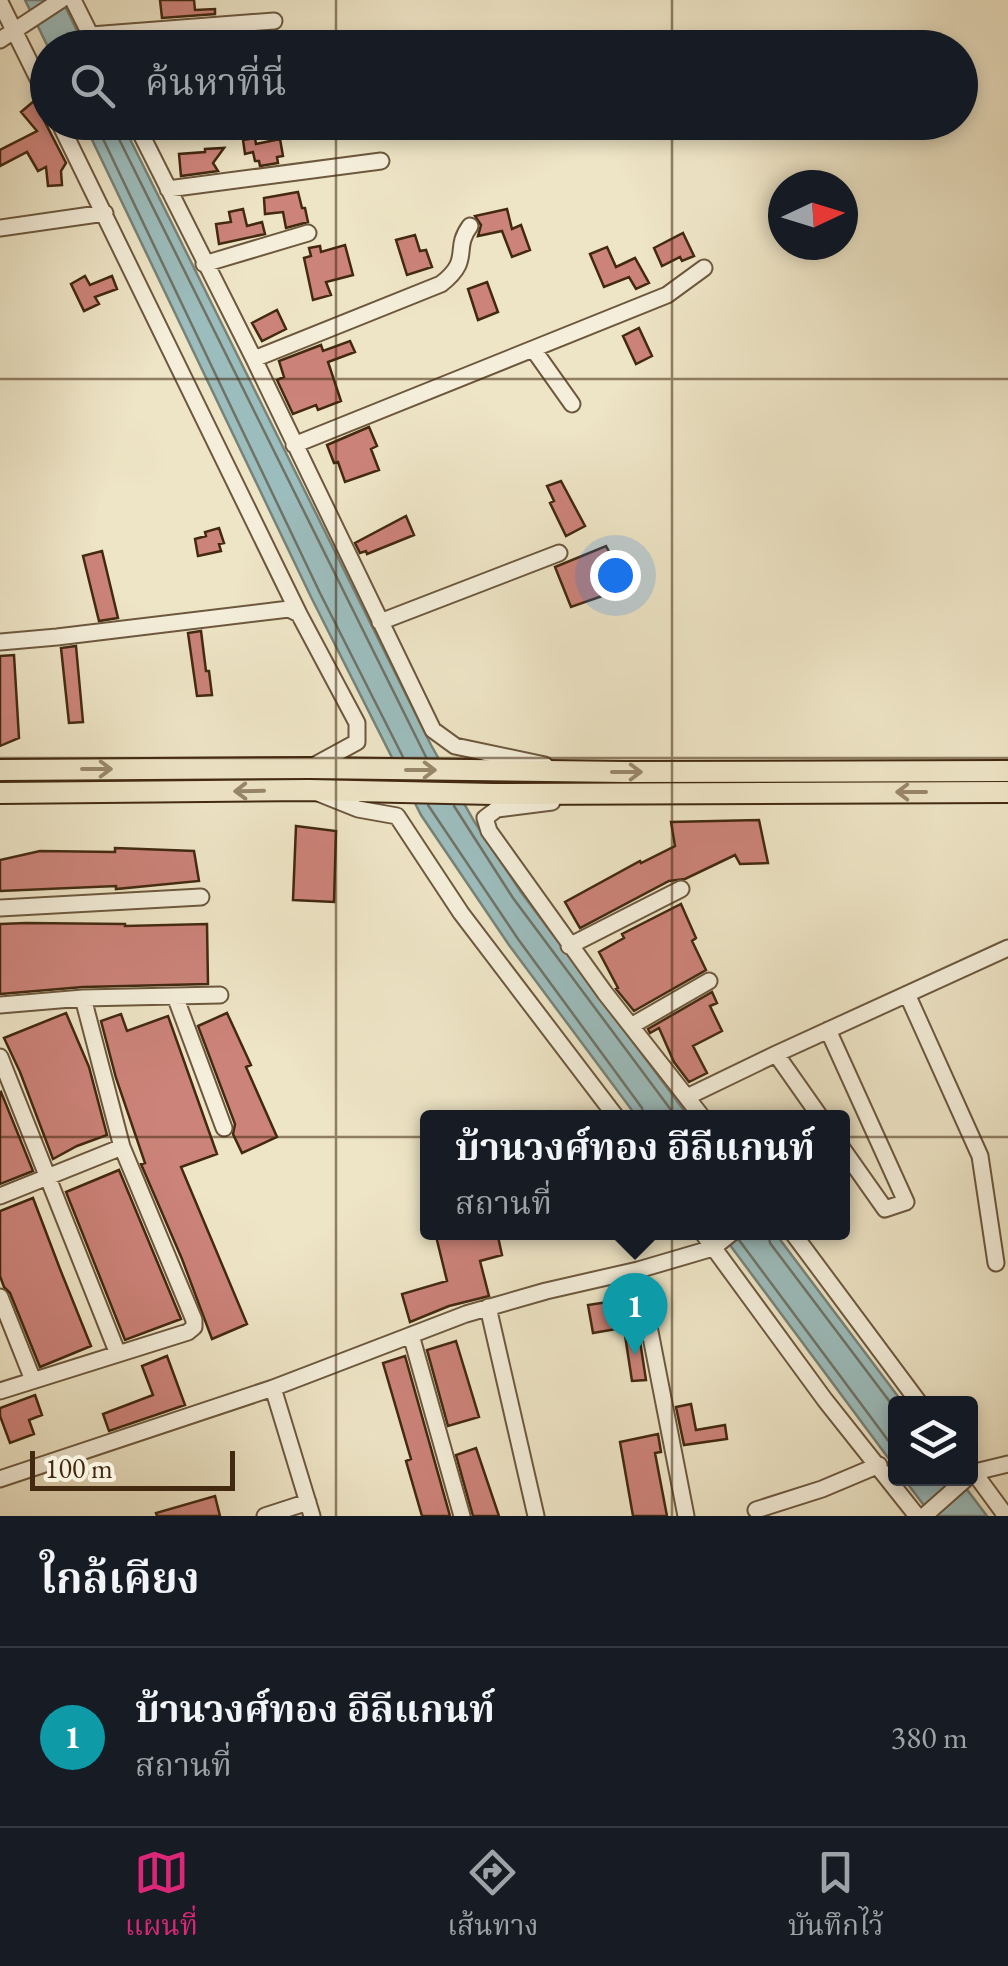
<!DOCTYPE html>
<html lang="th">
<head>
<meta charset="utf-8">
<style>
  :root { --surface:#171b24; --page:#20242c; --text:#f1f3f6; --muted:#9ea1a6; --line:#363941; --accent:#db2777 }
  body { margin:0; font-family:"EB Garamond","Noto Serif Thai",serif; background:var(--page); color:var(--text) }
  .controls { position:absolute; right:30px; bottom:30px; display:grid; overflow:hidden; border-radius:10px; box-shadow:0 5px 15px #0003 }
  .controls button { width:90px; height:90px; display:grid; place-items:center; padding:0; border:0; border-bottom:2px solid var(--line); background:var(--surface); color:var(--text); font:50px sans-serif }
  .compass { position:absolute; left:768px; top:170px; width:90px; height:90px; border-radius:50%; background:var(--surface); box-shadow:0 5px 15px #0003; rotate:86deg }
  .scale { position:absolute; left:30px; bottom:25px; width:205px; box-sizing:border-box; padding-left:10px; border:5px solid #422910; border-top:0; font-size:28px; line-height:35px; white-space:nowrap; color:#422910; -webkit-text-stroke:8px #f4eeda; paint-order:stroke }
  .you { position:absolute; left:615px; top:575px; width:35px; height:35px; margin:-25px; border:8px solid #fff; border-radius:50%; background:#1a73e8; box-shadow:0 0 0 15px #1a73e833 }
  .badge { display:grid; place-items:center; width:65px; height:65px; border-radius:50%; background:var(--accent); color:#fff; font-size:32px; font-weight:700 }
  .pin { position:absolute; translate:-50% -82px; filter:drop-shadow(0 2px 5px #0008) }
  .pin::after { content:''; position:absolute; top:52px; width:35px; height:30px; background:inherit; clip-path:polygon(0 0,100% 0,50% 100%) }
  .popup { position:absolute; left:420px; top:1110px; width:430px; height:130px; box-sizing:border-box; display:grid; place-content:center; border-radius:10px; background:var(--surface); filter:drop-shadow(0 2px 8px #0005); font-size:32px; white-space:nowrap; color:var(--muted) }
  .popup b { font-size:38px; color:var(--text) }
  .popup::after { content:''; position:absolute; left:50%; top:100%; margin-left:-20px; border:20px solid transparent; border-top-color:var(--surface) }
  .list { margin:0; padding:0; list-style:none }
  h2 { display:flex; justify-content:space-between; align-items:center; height:130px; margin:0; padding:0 40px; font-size:42px }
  h2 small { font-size:32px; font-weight:400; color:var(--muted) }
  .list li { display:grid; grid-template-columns:65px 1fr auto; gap:30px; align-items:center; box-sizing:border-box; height:180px; padding:0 40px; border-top:2px solid var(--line) }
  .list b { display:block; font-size:38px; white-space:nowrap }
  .list p { margin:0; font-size:32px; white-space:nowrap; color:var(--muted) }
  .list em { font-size:32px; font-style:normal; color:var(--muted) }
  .icon { flex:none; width:55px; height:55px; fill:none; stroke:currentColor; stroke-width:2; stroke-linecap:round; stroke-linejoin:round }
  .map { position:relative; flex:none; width:1008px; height:1516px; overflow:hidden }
  .search { position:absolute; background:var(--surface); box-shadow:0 5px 15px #0003; left:30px; right:30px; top:30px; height:110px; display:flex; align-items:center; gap:25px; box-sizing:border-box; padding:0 35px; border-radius:55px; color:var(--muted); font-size:38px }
  .sheet { height:310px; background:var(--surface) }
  nav { display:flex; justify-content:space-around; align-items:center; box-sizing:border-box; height:140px; border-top:2px solid var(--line); background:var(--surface); font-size:28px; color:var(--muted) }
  nav a { display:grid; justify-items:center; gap:5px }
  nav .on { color:var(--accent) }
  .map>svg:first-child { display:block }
</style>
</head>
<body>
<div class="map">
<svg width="1008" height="1516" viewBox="0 0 1008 1516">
  <rect width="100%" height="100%" fill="#eee5c6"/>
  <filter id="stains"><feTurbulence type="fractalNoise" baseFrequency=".002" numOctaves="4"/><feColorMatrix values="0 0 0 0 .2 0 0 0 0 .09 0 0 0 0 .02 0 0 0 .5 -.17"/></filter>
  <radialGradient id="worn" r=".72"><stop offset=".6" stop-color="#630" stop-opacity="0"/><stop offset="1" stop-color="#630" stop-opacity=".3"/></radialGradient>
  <!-- water -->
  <path fill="#9cbdbd" stroke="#788278" stroke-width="2.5" d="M25,0H62L85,47H48Z
    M84,123H122L431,745L474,821L521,892L689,1117H637L509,945L421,815L311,597Z
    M721,1233H775L903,1403L896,1404L895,1467Z
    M904,1479H959L987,1516H932Z"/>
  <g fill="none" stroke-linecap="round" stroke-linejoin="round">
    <!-- shore -->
    <path stroke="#6f7366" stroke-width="2.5" d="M95,122L320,593L403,757
      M114,122L115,131L426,757
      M428,805L518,939L642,1108L644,1118
      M454,806L513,898L677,1118
      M768,1232L770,1243L896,1410
      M739,1240L896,1451"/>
  </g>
  <!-- building -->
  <path fill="#cc8379" stroke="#422910" stroke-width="2.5" d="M160,0H194L195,10L215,9V14L162,18Z
    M34,101L66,163L61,171L62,185L48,186L46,167L38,171L27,152L0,166V150L37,131L21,112Z
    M255,138L256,144L280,139L283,156L277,157L278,163L260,166L259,161H255L253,152L245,154L243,140Z
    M224,148L213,163L218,171L181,176L179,154L205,152V149Z
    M298,192L302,208H305L308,222L286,228L283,212L265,214L264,198Z
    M243,209L247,226L262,222L265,234L219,244L216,224L231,222L229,212Z
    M507,209L512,229L521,225L530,250L512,257L502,231L478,236L481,225L475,216Z
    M683,233L694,256L682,261L680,257L662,266L654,248Z
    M415,235L420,251L426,250L432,267L407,275L396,240Z
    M345,245L353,275L326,282L331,295L313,300L304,258L311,256L309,248L320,246L321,252Z
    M607,247L616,267L635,258L649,283L636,289L629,277L604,287L590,254Z
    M85,276L90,285L112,276L117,289L95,297L99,304L84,311L71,284Z
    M487,282L498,312L478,320L468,289Z
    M277,310L286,329L262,341L252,323Z
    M639,328L652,356L636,364L623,336Z
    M350,341L355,352L328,362L341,401L318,410L316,405L293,414L277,380L284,377L279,361L321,345L323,351Z
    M369,427L377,446L371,449L379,470L345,482L338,462L334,463L327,445Z
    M561,481L585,526L566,536L550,503L554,501L547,486Z
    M406,516L414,535L367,554L366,551L360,553L355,543Z
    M219,528L224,543L219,544L221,551L198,556L195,539L206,536L205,532Z
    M606,546L628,587L571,607L555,567Z
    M102,551L118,618L99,621L83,556Z
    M201,631L206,671H209L212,695L197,696L188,633Z
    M76,646L83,722L69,723L61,648Z
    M14,655L19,738L0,746V656Z
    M759,820L768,863L740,864L735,855L685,879L669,881L580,928L565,902L640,861L641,863L675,846L671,822Z
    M296,826L336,831L334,902L293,900Z
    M115,848L194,851L199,881L116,889V886L0,891V860L40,851L115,852Z
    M681,904L696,938L692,941L706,970L634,1011L616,989L618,988L599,952L624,938L622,934Z
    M26,923L125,924V926L207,924L208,984L83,987L0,994V924Z
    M712,992L717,1003L710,1006L722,1031L693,1046L707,1073L689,1082L674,1062L659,1028L650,1033L648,1029Z
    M66,1013L89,1067L107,1135L77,1146L53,1159L20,1072L4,1038Z
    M227,1013L251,1065L246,1067L277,1137L242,1153L233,1134L235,1124L198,1026Z
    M121,1014L127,1031L168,1016L217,1154L181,1167L247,1324L212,1339L182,1259L141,1164L145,1163L116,1078L101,1021Z
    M1,1092L33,1171L0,1184V1093Z
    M119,1170L181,1319L125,1340L66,1192Z
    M33,1198L60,1269L91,1346L40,1367L10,1293L4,1287L0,1276V1211Z
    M435,1232H497L502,1255L480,1261L489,1296L449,1306L410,1322L402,1294L447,1281Z
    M608,1302L610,1313L619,1311L622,1328L593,1333L588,1305Z
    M638,1328L646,1380L632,1381L624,1329Z
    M456,1341L479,1417L448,1426L427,1350Z
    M167,1356L185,1405L109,1431L103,1414L153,1395L142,1366Z
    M405,1356L450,1516H422L406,1461L411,1459L383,1363Z
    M35,1395L42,1415L29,1420L34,1434L10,1443L0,1416V1408Z
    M691,1404L696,1430L725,1425L727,1439L684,1445L676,1407Z
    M658,1434L661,1452L655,1453L667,1516H633L620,1442Z
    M476,1448L499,1516H473L456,1455Z
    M215,1496L220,1516H157L156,1513Z"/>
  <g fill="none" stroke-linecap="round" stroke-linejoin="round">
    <!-- minor casing -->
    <g stroke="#6d583e" stroke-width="19">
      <path id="minor" d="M73,0L97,48
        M0,2L48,99
        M91,35L274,21
        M0,40L61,0
        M59,122L299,614L357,723V742L313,766
        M135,122L254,359L433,730L455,746L545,765
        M168,189L381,161
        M0,228L105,213
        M204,264L308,233
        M533,349L572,404
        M254,359L441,284C473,259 452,250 470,226
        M294,445L667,295L704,268
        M380,622L559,553
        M0,642L57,637L289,609L299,614
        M318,793L358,809L397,816L461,913L617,1118
        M552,802L497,809L485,818L489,831L605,993L703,1118
        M0,908L201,897
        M569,946L681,889
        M907,994L980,1156L996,1263
        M175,996L224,1128
        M83,998L220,995
        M0,1005L83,998L122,1147L194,1320V1327L188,1332L0,1391
        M631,1026L709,981
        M828,1030L906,1202L885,1209L842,1148
        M776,1054L821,1118
        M0,1057L118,1354
        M687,1097L776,1054L1008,948
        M0,1196L122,1147
        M702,1232L825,1400L917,1516
        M792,1232L920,1404
        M638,1270L686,1516
        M0,1297L33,1380
        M488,1307L536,1516
        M411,1335L462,1516
        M273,1388L312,1516
        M970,1467L1006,1516
        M970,1476L975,1472L1008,1464
        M0,1479L273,1388L466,1314L546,1291L638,1270L713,1248L733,1232
        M756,1510L822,1489L879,1465
        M265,1516L308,1502
        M924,1516L967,1478"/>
    </g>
    <!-- major casing -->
    <g stroke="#422910" stroke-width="24">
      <path id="major" d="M0,770L310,768L625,772L1008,771
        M0,793L309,790L493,794L1008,792"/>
    </g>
    <!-- minor -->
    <use href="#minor" stroke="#f4eeda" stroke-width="15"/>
    <!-- major -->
    <use href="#major" stroke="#eee5c6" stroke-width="20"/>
  </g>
  <!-- one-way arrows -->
  <defs><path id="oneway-shaft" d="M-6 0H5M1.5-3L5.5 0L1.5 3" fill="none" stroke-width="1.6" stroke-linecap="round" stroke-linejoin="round" transform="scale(2.5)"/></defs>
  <g stroke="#98876b">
    <use href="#oneway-shaft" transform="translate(97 769)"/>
    <use href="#oneway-shaft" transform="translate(421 770)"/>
    <use href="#oneway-shaft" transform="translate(627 772)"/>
    <use href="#oneway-shaft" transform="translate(249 791) rotate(179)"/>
    <use href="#oneway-shaft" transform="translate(911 792) rotate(180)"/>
  </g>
  <!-- grid -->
  <path fill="none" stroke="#422910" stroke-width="2.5" stroke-opacity="0.55" d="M336,0V48M672,0V48M336,122V1516M672,122V1516M0,379H1008M0,758H1008M0,1137H1008"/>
  <rect width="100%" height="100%" filter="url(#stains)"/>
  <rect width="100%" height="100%" fill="url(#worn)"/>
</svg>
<div class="controls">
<button><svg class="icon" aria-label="layers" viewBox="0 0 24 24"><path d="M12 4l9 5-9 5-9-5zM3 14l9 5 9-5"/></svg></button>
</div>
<svg class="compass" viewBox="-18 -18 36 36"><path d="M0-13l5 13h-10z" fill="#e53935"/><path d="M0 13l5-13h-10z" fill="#9ea1a6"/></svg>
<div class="scale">100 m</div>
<div class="you"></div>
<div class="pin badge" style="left:635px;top:1355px;background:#0f9aa8">1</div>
<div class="popup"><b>บ้านวงศ์ทอง อีลีแกนท์</b>สถานที่</div>
<div class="search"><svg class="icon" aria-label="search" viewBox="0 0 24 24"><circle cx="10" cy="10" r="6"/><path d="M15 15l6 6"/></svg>ค้นหาที่นี่</div>
</div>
<section class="sheet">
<h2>ใกล้เคียง<small></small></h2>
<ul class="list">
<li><span class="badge" style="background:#0f9aa8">1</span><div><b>บ้านวงศ์ทอง อีลีแกนท์</b><p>สถานที่</p></div><em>380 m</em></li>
</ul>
</section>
<nav>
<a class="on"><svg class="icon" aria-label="map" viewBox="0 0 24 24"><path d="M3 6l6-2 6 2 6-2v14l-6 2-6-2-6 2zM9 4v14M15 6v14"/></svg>แผนที่</a>
<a><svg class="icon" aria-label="directions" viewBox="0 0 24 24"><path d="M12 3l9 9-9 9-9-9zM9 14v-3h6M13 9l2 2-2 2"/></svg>เส้นทาง</a>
<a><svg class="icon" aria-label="saved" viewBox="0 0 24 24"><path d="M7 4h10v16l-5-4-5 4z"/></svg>บันทึกไว้</a>
</nav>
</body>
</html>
